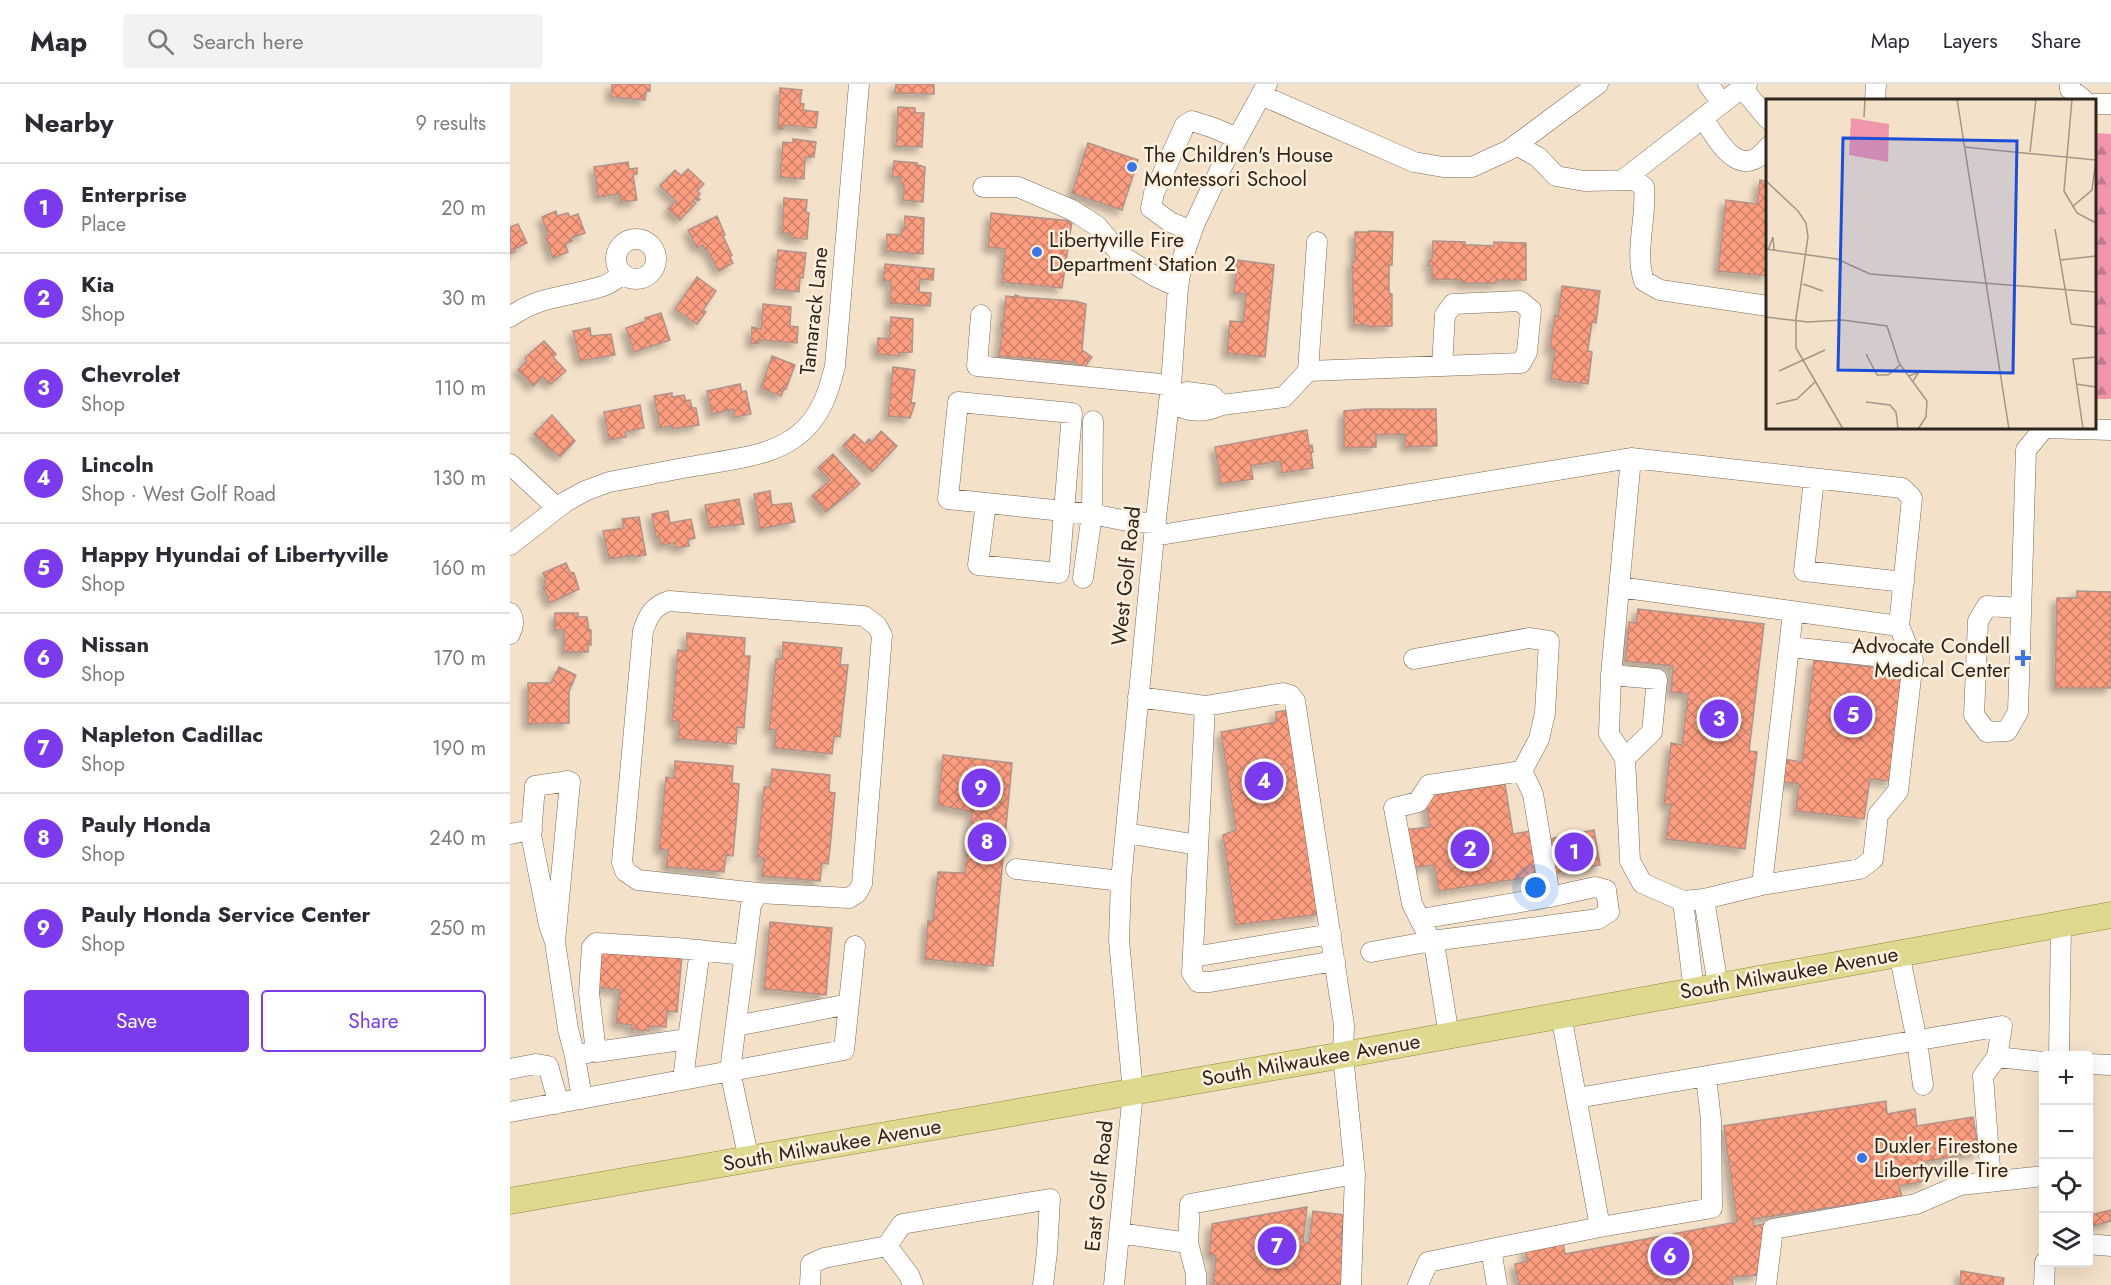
<!DOCTYPE html>
<html lang="en">
<head>
<meta charset="utf-8">
<style>
  :root { --surface:#fff; --page:#f2f2f3; --text:#2b2b33; --muted:#7c7c81; --line:#e1e1e2; --accent:#7c3aed }
  body { margin:0; font-family:Jost,sans-serif; background:var(--page); color:var(--text) }
  .controls { position:absolute; right:18px; bottom:18px; display:grid; overflow:hidden; border-radius:6px; box-shadow:0 6px 24px #0002 }
  .controls button { width:54px; height:54px; display:grid; place-items:center; padding:0; border:0; border-bottom:2px solid var(--line); background:var(--surface); color:var(--text); font:30px sans-serif }
  .you { position:absolute; left:1026px; top:804px; width:21px; height:21px; margin:-15px; border:4px solid #fff; border-radius:50%; background:#1a73e8; box-shadow:0 0 0 9px #1a73e833 }
  .badge { display:grid; place-items:center; width:39px; height:39px; border-radius:50%; background:var(--accent); color:#fff; font-size:20px; font-weight:700 }
  .pin { position:absolute; translate:-50% -50%; border:3px solid #fff; box-shadow:0 2px 6px #0006 }
  .list { margin:0; padding:0; list-style:none }
  h2 { display:flex; justify-content:space-between; align-items:center; height:78px; margin:0; padding:0 24px; font-size:26px }
  h2 small { font-size:20px; font-weight:400; color:var(--muted) }
  .list li { display:grid; grid-template-columns:39px 1fr auto; gap:18px; align-items:center; box-sizing:border-box; height:90px; padding:0 24px; border-top:2px solid var(--line) }
  .list b { display:block; font-size:22px; white-space:nowrap }
  .list p { margin:0; font-size:20px; white-space:nowrap; color:var(--muted) }
  .list em { font-size:20px; font-style:normal; color:var(--muted) }
  .actions { display:flex; gap:12px; padding:18px 24px }
  .actions a { flex:1; padding:14px 0; border:2px solid var(--accent); border-radius:6px; text-align:center; font-size:21px; color:var(--accent) }
  .actions .main { background:var(--accent); color:#fff }
  .icon { flex:none; width:33px; height:33px; fill:none; stroke:currentColor; stroke-width:2; stroke-linecap:round; stroke-linejoin:round }
  .map { position:relative; flex:none; width:1601px; height:1201px; overflow:hidden }
  header { display:flex; align-items:center; gap:36px; box-sizing:border-box; height:84px; padding:0 30px; background:var(--surface); border-bottom:2px solid var(--line) }
  header strong { font-size:28px }
  nav { display:flex; gap:33px; margin-inline-start:auto; font-size:21px }
  .search { width:420px; height:54px; background:var(--page); display:flex; align-items:center; gap:15px; box-sizing:border-box; padding:0 21px; border-radius:6px; color:var(--muted); font-size:22px }
  main { display:flex }
  aside { flex:1; background:var(--surface) }
  .map>svg:first-child { display:block }
</style>
</head>
<body>
<header>
<strong>Map</strong>
<div class="search"><svg class="icon" aria-label="search" viewBox="0 0 24 24"><circle cx="10" cy="10" r="6"/><path d="M15 15l6 6"/></svg>Search here</div>
<nav><a>Map</a><a>Layers</a><a>Share</a></nav>
</header>
<main>
<aside>
<h2>Nearby<small>9 results</small></h2>
<ul class="list">
<li><span class="badge">1</span><div><b>Enterprise</b><p>Place</p></div><em>20 m</em></li>
<li><span class="badge">2</span><div><b>Kia</b><p>Shop</p></div><em>30 m</em></li>
<li><span class="badge">3</span><div><b>Chevrolet</b><p>Shop</p></div><em>110 m</em></li>
<li><span class="badge">4</span><div><b>Lincoln</b><p>Shop · West Golf Road</p></div><em>130 m</em></li>
<li><span class="badge">5</span><div><b>Happy Hyundai of Libertyville</b><p>Shop</p></div><em>160 m</em></li>
<li><span class="badge">6</span><div><b>Nissan</b><p>Shop</p></div><em>170 m</em></li>
<li><span class="badge">7</span><div><b>Napleton Cadillac</b><p>Shop</p></div><em>190 m</em></li>
<li><span class="badge">8</span><div><b>Pauly Honda</b><p>Shop</p></div><em>240 m</em></li>
<li><span class="badge">9</span><div><b>Pauly Honda Service Center</b><p>Shop</p></div><em>250 m</em></li>
</ul>
<div class="actions"><a class="main">Save</a><a>Share</a></div>
</aside>
<div class="map">
<svg width="1601" height="1201" viewBox="0 0 1601 1201">
  <defs>
    <pattern id="forest-firs" width="22" height="20" patternUnits="userSpaceOnUse" patternTransform="scale(1.5)"><rect width="22" height="20" fill="#ef96ad"/><path d="M5 1l3.5 6h-7zM16 11l3.5 6h-7z" fill="#c27a8c"/></pattern>
    <pattern id="building-cross-hatch" width="8" height="8" patternUnits="userSpaceOnUse" patternTransform="scale(1.5)"><rect width="8" height="8" fill="#fc9d80"/><path d="M0 0l8 8M0 8l8-8" fill="none" stroke="#cc8068"/></pattern>
    <filter id="shadow"><feDropShadow dx="-5" dy="5" stdDeviation="3" flood-color="#0004"/></filter>
  </defs>
  <rect width="100%" height="100%" fill="#f4e1ca"/>
  <!-- forest -->
  <path fill="url(#forest-firs)" d="M1585,49L1601,50V315H1585Z"/>
  <!-- building -->
  <path fill="url(#building-cross-hatch)" stroke="#b0938a" stroke-width="1.5" filter="url(#shadow)" d="M102,0H140V7H136L135,16L101,13Z
    M386,0H424V10L385,9Z
    M270,4L292,6L290,19L294,20L293,26L308,28L306,44L273,41V45H268Z
    M388,23L405,24V29H414L412,63L386,62Z
    M283,55L306,58L304,73H295L294,95L270,93L273,58L283,59Z
    M578,59L628,76L612,126L562,109Z
    M384,77L407,79V83L409,81L415,83L413,118L393,116L394,101H391V93H382Z
    M118,78L119,85L127,84V90L123,91L127,116L111,118L109,110L88,113L84,83Z
    M178,85L194,100L187,107L190,110L187,113L190,115L188,117L185,115L183,117L186,119L170,136L158,125L166,117L150,102L165,86L171,92Z
    M1250,96L1258,98V192L1208,187L1216,116L1247,120Z
    M274,114L297,116L296,128L299,129L297,155L280,154V149H272Z
    M46,127L47,132L58,129L60,133L68,130L75,149L61,154L62,157L55,160L58,168L43,174L35,152L38,151L32,133Z
    M481,129L562,137L552,204L492,198L495,165L478,163Z
    M207,132L215,151L213,152L222,171L220,173L223,179L209,187L197,165L195,166L193,161L187,164L178,146Z
    M395,132L414,134L413,170L376,167L377,150L391,151L392,145H394Z
    M8,140L17,159L4,165L5,168L0,170V143Z
    M859,147L883,148L882,181H879V209L882,210V242L858,243V241H844L842,178H845V148H859Z
    M923,157L955,158V161H963L984,162V158L1016,159V196H986V199H952V196L922,195V182H919V176L922,175Z
    M268,166L296,169L293,194H290L289,208L264,205Z
    M727,176L764,181L755,273L717,269L720,237L733,238L736,210L724,209Z
    M375,180L424,185L423,196L410,195L409,208L421,209L420,222L380,219L381,197H373Z
    M187,193L206,207L193,226L196,228L187,240L165,225Z
    M1052,202L1090,207L1086,239L1082,238L1078,265V267L1082,268L1078,300L1063,298L1061,299L1041,294L1045,266L1040,265L1041,255L1045,231L1048,232Z
    M505,211L509,212V213L565,217L576,220L572,266L582,273L574,284L564,277L563,278L489,272L493,243H491V239H493L496,212L505,213Z
    M253,220L281,223L280,242L288,243L287,259L249,256V260L241,259L242,243L251,245Z
    M151,229L160,256L124,268L116,244L136,237L135,234Z
    M381,233L403,235L402,268L390,269L389,272L367,270L368,254L379,255Z
    M80,244L81,252L101,250L105,271L70,277L63,247Z
    M34,257L46,270L43,273L56,287L42,299L40,300L33,293L23,302L8,286L17,277L15,274Z
    M262,272L285,281L276,305L274,304L271,312L251,304Z
    M383,283L405,286L401,319H405L400,334L378,332Z
    M230,300L232,308L236,307L241,330L225,333L223,325L202,330L197,307Z
    M162,309V313L174,311L176,317L180,316L182,324H186L189,341L162,345V342L150,344L144,312Z
    M130,321L134,344L115,348L116,353L99,356L94,328Z
    M856,325H926L927,362L895,363V350L866,351V363L834,364V327Z
    M42,331L65,357L50,373L43,366L42,368L24,350Z
    M797,346L799,362L802,361L803,368H801L803,384L772,389L770,377L745,381L741,382L743,395L711,400L705,363Z
    M371,347L387,362L362,388L333,362L344,350L355,360L359,355L362,358Z
    M323,370L350,400L316,428L302,412L320,396L308,384Z
    M260,407L262,421L281,419L285,438L250,445L244,410Z
    M229,415L234,440L199,444L195,421Z
    M158,427L160,439L181,435L185,454L178,456L179,462L166,464L165,459L151,461L149,452L146,453L142,430Z
    M129,433L136,471L125,473L124,471L99,475L93,447L114,444L112,435Z
    M56,479L60,488L64,489L69,505L40,519L33,503L36,501L34,497L36,496L33,489Z
    M1567,507L1601,508V604H1545L1547,514H1567Z
    M1128,525L1254,540L1239,667L1247,668L1235,765L1156,755L1161,720H1154L1161,659L1172,661L1178,610L1161,608L1163,582L1115,577L1119,538L1126,539Z
    M45,529H68V533H77L79,546H81V561H78V568H54V546H45Z
    M177,549L235,554L234,572H240L235,630L234,644L227,643L226,660L168,655L169,638L162,637L166,587L168,566L176,567Z
    M273,558L332,564L330,581H338L330,653L324,652L322,670L264,664L266,646L259,645L266,575H272Z
    M1304,576L1394,587L1381,697L1360,695L1354,735L1286,727L1289,700L1272,698L1274,675L1292,678Z
    M49,583L66,591L59,607V639L18,640V599H41Z
    M779,626L811,830L726,841L713,751L726,746L711,648L766,638V628Z
    M433,671L502,679L483,882L415,875L418,837H423L428,788L455,789L462,728L428,721Z
    M165,677L223,682L222,699L229,700L228,716L223,772L216,771L214,788L156,783L158,766L149,765L156,693L164,694Z
    M262,685L320,691L319,708L325,709L320,764L318,780L312,779L310,797L252,792L254,774L247,773L254,703H260Z
    M995,700L1003,750L1020,747L1027,792L929,807L924,781L900,784L894,746L920,743L915,712Z
    M1084,746L1090,781L1044,789L1039,755Z
    M260,838L322,844L316,911L254,905Z
    M87,863L172,871L167,928L157,927L156,943L140,942L139,947L121,945L122,941L106,939L110,906L83,903Z
    M1376,1017L1377,1030L1405,1025L1407,1042L1463,1033L1469,1068L1412,1078L1416,1097L1389,1102L1392,1113L1243,1135L1244,1142L1254,1140L1248,1191L1222,1193L1223,1201H1009L1005,1180L1018,1177L1015,1165L1053,1159L1055,1170L1227,1138L1214,1042Z
    M797,1123L793,1158L799,1159L803,1127L834,1131L831,1161L838,1162L834,1201H703L706,1171H699L702,1140Z
    M1601,1126V1137L1579,1143L1580,1131Z
    M1451,1187L1494,1194L1493,1201H1450Z"/>
  <g fill="none" stroke-linecap="round" stroke-linejoin="round">
    <!-- minor casing -->
    <g stroke="#7b6a56" stroke-width="21">
      <path id="minor" d="M1198,0L1212,19
        M1560,0V5L1574,16
        M1232,4L1258,35
        M751,11L904,78L933,83H962L999,66L1088,0
        M1365,16L1366,0
        M1584,20H1601
        M1193,34C1207,55 1230,100 1258,63
        M1006,61L1028,73L1046,92L1074,97L1125,96L1134,103C1137,134 1124,167 1134,197L1150,206L1258,222
        M1114,95L1237,0
        M473,103H508L562,126L587,142L612,172L646,193L668,203
        M682,147L660,138L641,124L644,109L675,41L682,37L704,44L727,54
        M106 175a20 20 0 1 1 40 0a20 20 0 1 1-40 0Z
        M471,231L467,282L661,301
        M0,233C30,211 60,213 93,202C100,200 107,194 113,190
        M798,287L807,158
        M677,308L701,311L712,321C691,330 679,328 659,318Z
        M712,321L774,313L798,287L1011,279L1017,268L1021,226L1010,217L943,220L935,231L932,282
        M583,337L582,430L622,438L646,439
        M0,380L47,424
        M1304,395L1294,487L1394,498
        M476,419L468,481L549,489L562,329L448,318L438,415C486,420 534,425 582,430L573,494
        M644,452L1121,374L1392,404L1402,414L1389,542
        M0,461L55,418L75,407L99,398C127,393 156,387 185,382C222,375 268,373 296,344C313,326 319,306 325,282L349,0
        M1109,503L1389,542L1403,576L1388,707L1368,731L1363,775L1350,785L1252,801
        M1511,524L1477,522L1468,537L1464,631L1477,648L1497,647L1508,628L1516,366L1534,344L1601,346
        M0,529C5,535 3,544 0,550
        M1280,563L1403,576
        M904,575L1019,554L1039,557L1035,629L1029,655L1012,687L919,701L908,718L884,724L902,820L925,865L939,952
        M1101,591L1147,595L1142,648L1115,674L1120,777L1132,799L1173,817L1194,815L1252,801L1283,528
        M628,613L695,622L773,609L780,611L785,617L834,941L833,971L845,1090L841,1201
        M695,622L682,889L688,898H700L825,877
        M1115,674L1099,650L1101,591L1121,374
        M616,749L688,761
        M0,750L22,746
        M506,785L611,797
        M1194,815L1208,902
        M1173,817L1184,907
        M910,835L1040,813L1023,710L1012,687
        M45,858L39,841L21,751L25,702L58,697L60,698L45,858L58,945L65,972
        M861,868L922,857L1088,835L1099,828L1096,806L1085,803L1040,813
        M1389,869L1407,957L1413,1001
        M683,873L821,850
        M1051,931L1090,1143
        M226,942L339,920
        M178,955L190,866
        M1549,972L1551,840
        M1578,980L1601,981
        M0,985L26,980L38,982L46,1010L45,1020
        M173,996L178,955L86,968L79,909L82,863L86,859L167,864L235,871
        M1067,1014L1492,942L1487,973L1534,978
        M72,1015L65,972L77,969
        M0,1028L334,966L345,862
        M239,1076L220,987L241,821L248,809L339,814L347,809L352,800L372,551L367,542L354,532L159,517C143,522 138,532 133,547L112,778L115,787L128,796L248,809
        M1481,1097L1473,992L1487,973
        M609,1149L678,1159L680,1120L845,1090
        M678,1159L686,1190V1201
        M1578,1160L1601,1162
        M377,1162L399,1191L403,1201
        M300,1201L301,1180L314,1174L377,1162L392,1140L540,1115L537,1168L533,1201
        M604,1201L623,1008L609,856L611,797L644,452L661,301L668,203L673,173L684,141L710,86L757,0
        M908,1201L918,1178L981,1165
        M987,1201L981,1165L1090,1143L1202,1124L1201,1036L1196,993
        M1256,1201L1263,1145L1406,1120L1450,1101L1534,1092
        M1534,1201L1535,1178"/>
    </g>
    <!-- major casing -->
    <g stroke="#918a36" stroke-width="27">
      <path id="major" d="M0,1117L833,971L1601,831"/>
    </g>
    <!-- minor -->
    <use href="#minor" stroke="#fff" stroke-width="20"/>
    <!-- major -->
    <use href="#major" stroke="#ddd98e" stroke-width="26"/>
  </g>
  <!-- markers -->
  <g fill="#3a77e6" stroke="#ffefdc" stroke-width="2">
    <circle cx="622" cy="83" r="6"/>
    <circle cx="527" cy="168" r="6"/>
    <path d="M1510 565h6v6h6v6h-6v6h-6v-6h-6v-6h6z"/>
    <circle cx="1352" cy="1074" r="6"/>
  </g>
  <g text-anchor="middle" stroke-width="5" stroke-linejoin="round" paint-order="stroke">
    <!-- poi labels -->
    <g font-size="21" fill="#2d261d" stroke="#ffefdc" text-anchor="start">
      <text x="634" y="78">The Children's House<tspan x="634" dy="24">Montessori School</tspan></text>
      <text x="539" y="163">Libertyville Fire<tspan x="539" dy="24">Department Station 2</tspan></text>
      <text x="1500" y="569" text-anchor="end">Advocate Condell<tspan x="1500" dy="24">Medical Center</tspan></text>
      <text x="1364" y="1069">Duxler Firestone<tspan x="1364" dy="24">Libertyville Tire</tspan></text>
    </g>
    <!-- street labels -->
    <g font-size="21" fill="#2d261d" stroke="#ffefdc">
      <text transform="translate(304 227) rotate(-84)" y="7">Tamarack Lane</text>
      <text transform="translate(616 492) rotate(-84)" y="7">West Golf Road</text>
      <text transform="translate(1279 889) rotate(-10)" y="7">South Milwaukee Avenue</text>
      <text transform="translate(801 976) rotate(-10)" y="7">South Milwaukee Avenue</text>
      <text transform="translate(322 1061) rotate(-10)" y="7">South Milwaukee Avenue</text>
      <text transform="translate(589 1102) rotate(-84)" y="7">East Golf Road</text>
    </g>
  </g>
  <!-- overview -->
  <g transform="translate(1256 15)">
    <rect width="330" height="330" fill="#f4e1ca"/>
    <path d="M85,19L123,25L122,63L83,56Z" fill="#ef96ad"/>
    <path fill="none" stroke="#a49685" stroke-width="1.5" d="M191,0L243,330M306,0L298,92L311,114L330,124M98,18L99,0M198,48L330,61M264,53L270,0M0,82L32,112L40,124L42,138L30,219V249L77,330M306,108L326,91L330,61M289,130L305,225M0,150L71,160L104,175L330,193M2,151L7,138L8,151M294,161L330,157M37,185L57,192M0,218L42,223L76,221L121,227L133,264L161,302L160,318L152,330M305,225L330,228M100,255L111,276H122L134,266M13,272L59,251M143,277L153,273L147,282M310,285L330,288M100,303L124,306L130,313L132,330M10,305L31,300L49,283M317,330L307,260L330,258"/>
    <path fill="#1d4ed8" fill-opacity="0.15" stroke="#1d4ed8" stroke-width="3" d="M77,39L251,42L247,274L72,271Z"/>
    <rect width="330" height="330" fill="none" stroke="#2d261d" stroke-width="3"/>
  </g>
</svg>
<div class="controls">
<button>+</button>
<button>−</button>
<button><svg class="icon" aria-label="locate" viewBox="0 0 24 24"><circle cx="12" cy="12" r="6"/><path d="M12 2v4M12 18v4M2 12h4M18 12h4"/></svg></button>
<button><svg class="icon" aria-label="layers" viewBox="0 0 24 24"><path d="M12 4l9 5-9 5-9-5zM3 14l9 5 9-5"/></svg></button>
</div>
<div class="you"></div>
<div class="pin badge" style="left:1064px;top:768px">1</div>
<div class="pin badge" style="left:960px;top:765px">2</div>
<div class="pin badge" style="left:1209px;top:635px">3</div>
<div class="pin badge" style="left:754px;top:697px">4</div>
<div class="pin badge" style="left:1343px;top:631px">5</div>
<div class="pin badge" style="left:1160px;top:1172px">6</div>
<div class="pin badge" style="left:767px;top:1162px">7</div>
<div class="pin badge" style="left:477px;top:758px">8</div>
<div class="pin badge" style="left:471px;top:704px">9</div>
</div>
</main>
</body>
</html>
